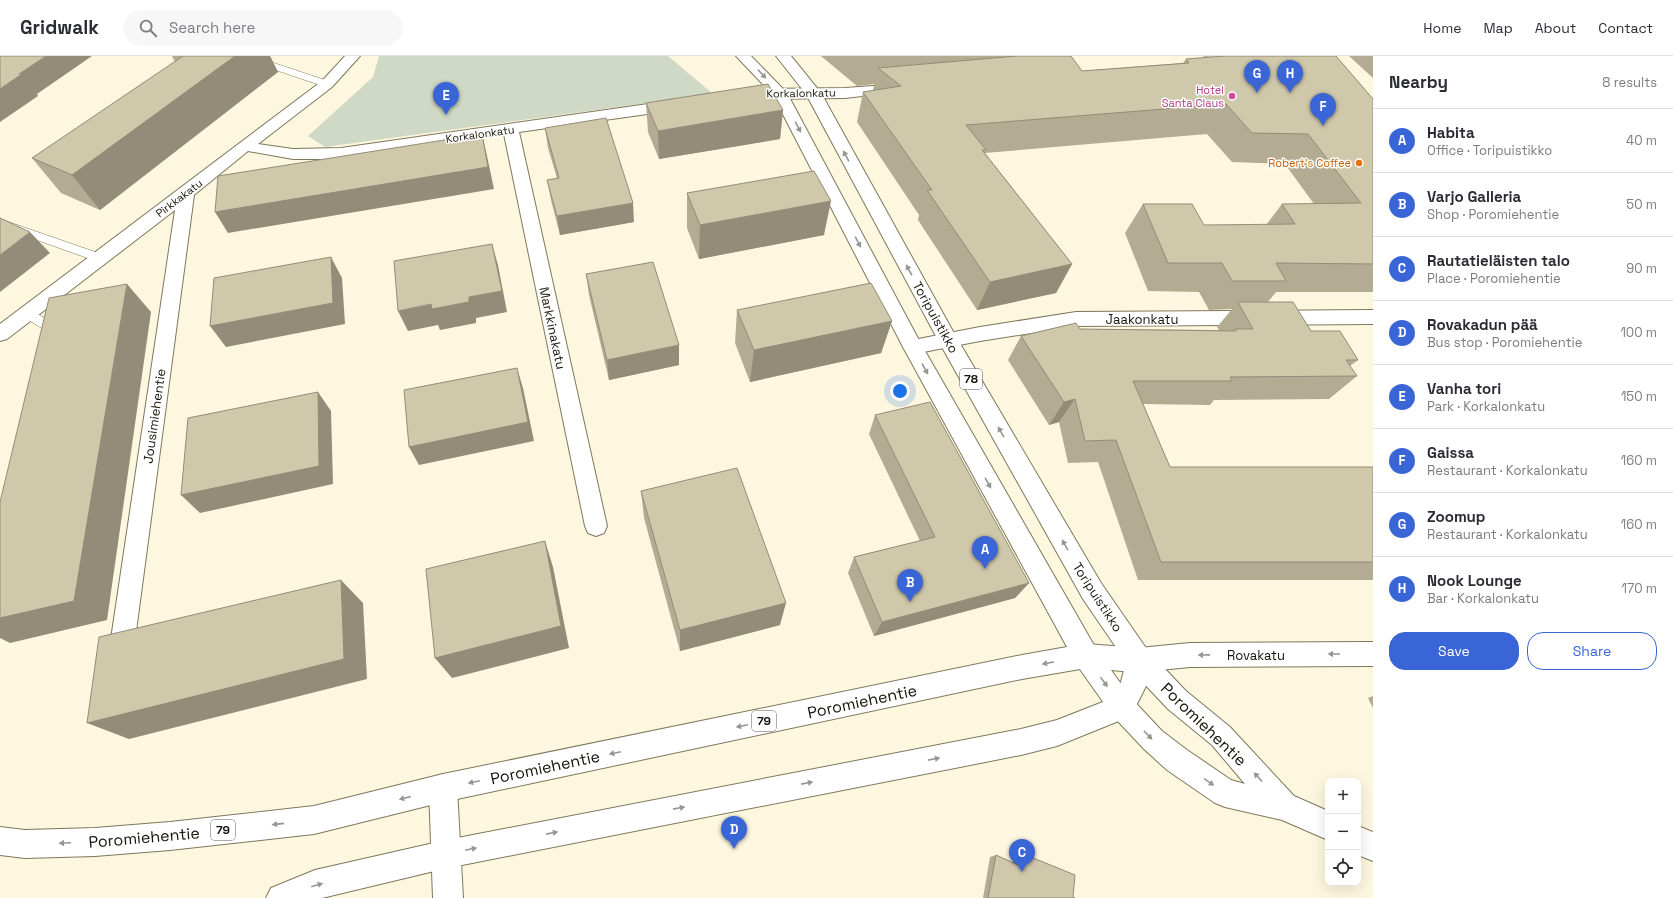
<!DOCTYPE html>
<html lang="en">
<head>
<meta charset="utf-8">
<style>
  :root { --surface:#fff; --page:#f7f7f7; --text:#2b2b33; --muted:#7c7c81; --line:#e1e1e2; --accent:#3a65d6 }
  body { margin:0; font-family:"Space Grotesk",sans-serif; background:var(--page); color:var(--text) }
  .controls { position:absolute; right:12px; bottom:12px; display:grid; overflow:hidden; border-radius:8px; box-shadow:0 4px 16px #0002 }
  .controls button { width:36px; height:36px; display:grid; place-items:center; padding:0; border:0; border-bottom:1px solid var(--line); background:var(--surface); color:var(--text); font:20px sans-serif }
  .you { position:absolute; left:900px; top:335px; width:14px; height:14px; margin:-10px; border:3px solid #fff; border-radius:50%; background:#1a73e8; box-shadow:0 0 0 6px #1a73e833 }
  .badge { display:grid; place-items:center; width:26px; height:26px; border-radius:50%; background:var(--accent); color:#fff; font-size:13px; font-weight:700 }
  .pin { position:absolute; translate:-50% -33px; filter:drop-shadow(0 1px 2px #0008) }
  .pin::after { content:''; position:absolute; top:21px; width:14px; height:12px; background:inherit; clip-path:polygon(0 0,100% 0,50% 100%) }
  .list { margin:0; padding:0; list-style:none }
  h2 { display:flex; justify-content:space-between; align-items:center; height:52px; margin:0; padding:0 16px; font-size:17px }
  h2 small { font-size:13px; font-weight:400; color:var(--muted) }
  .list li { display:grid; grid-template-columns:26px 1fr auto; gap:12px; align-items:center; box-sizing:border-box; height:64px; padding:0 16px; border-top:1px solid var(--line) }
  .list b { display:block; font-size:15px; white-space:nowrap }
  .list p { margin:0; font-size:13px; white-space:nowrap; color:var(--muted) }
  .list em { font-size:13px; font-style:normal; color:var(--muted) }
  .actions { display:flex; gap:8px; padding:12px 16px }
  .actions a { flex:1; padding:9px 0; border:1px solid var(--accent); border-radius:16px; text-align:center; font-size:14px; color:var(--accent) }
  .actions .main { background:var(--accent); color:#fff }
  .icon { flex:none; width:22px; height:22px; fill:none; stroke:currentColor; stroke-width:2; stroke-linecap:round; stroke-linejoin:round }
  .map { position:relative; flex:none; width:1373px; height:842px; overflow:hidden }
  header { display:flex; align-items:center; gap:24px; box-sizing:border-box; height:56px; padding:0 20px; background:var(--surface); border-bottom:1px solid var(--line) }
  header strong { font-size:19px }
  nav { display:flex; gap:22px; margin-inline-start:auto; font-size:14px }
  .search { width:280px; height:36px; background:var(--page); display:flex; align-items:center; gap:10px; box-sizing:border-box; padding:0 14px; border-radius:22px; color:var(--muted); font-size:15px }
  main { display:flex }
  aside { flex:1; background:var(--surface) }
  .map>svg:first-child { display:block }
</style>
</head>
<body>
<header>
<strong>Gridwalk</strong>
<div class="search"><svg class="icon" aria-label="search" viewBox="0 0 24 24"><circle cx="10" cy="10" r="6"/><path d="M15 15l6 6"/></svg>Search here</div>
<nav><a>Home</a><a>Map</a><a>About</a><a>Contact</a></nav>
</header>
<main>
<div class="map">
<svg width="1373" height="842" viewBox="0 0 1373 842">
  <rect width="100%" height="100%" fill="#fef7df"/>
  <!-- green -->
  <path fill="#d0d8c6" d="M379,0H668L713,38L325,91L308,80L373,21Z"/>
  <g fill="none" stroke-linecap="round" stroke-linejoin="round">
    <!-- service casing -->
    <g stroke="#7f775c" stroke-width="1">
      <path id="service" d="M238,0H253L331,26L332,28L331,30H323L240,2Z
        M0,163L104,199L106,202L104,205L100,206L96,205L0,171Z
        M27,252L60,271L62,274L58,284L53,285L48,284L46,280L48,276L22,260L21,257L22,254Z"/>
    </g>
    <!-- minor casing -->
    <g stroke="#7f775c" stroke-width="2">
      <path id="minor" d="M345,0H360L332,31L258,88L293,93L341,92L676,44L681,46L684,49L681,52L676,54L519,76L607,470L604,477L596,480L588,477L585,470L504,78L328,103H293L248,95L194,139L135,583L132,591L123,595L114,591L111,583L175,154L7,283L0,285V268L322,25Z
        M901,28L906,29L908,32L906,35L845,42L758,43L753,41L750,38L753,35L758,33L845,32Z
        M1373,254V268L1076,270L980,285L913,298L906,296L903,291L906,286L913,284L980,271L1076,256Z
        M1373,586V610L1190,611L1139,616L1130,613L1126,604L1130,595L1139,592L1190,587Z"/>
    </g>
    <!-- secondary casing -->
    <g stroke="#7f775c" stroke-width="2">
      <path id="secondary" d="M1086,588L1139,592L1148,595L1186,635L1230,671L1294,740L1328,755V784L1282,764L1225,751L1215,747L1167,714L1144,693L1113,660L1077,609L1073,600L1077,591ZM1111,614L1133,616L1168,653L1212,689L1245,728L1231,724L1187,694L1162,675L1131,642Z
        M1358,770L1373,776V805L1358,799Z"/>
    </g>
    <!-- primary casing -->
    <g stroke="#7f775c" stroke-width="2">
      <path id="primary" d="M736,0H751L787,37L921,288L1095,591L1099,600L1095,609L1086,612L1022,623L443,746L314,778L170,794L95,800L25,802L0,799V771L25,774L95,772L170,766L314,750L443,718L1022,599L1067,591L903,291L773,39Z
        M776,0H791L821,37L955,279L1101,527L1148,595L1152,604L1146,630L1131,660L1057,690L1021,699L447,812L322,842H266L271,832L315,814L447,784L1021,673L1057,664L1113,642L1121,626L1126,606L1083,543L938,284L806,38Z"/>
    </g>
    <!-- trunk casing -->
    <g stroke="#7f775c" stroke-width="2">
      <path id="trunk" d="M443,718L453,722L457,732L463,842H433L429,732L433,722Z"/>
    </g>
    <!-- service -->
    <use href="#service" fill="#fff" fill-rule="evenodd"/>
    <!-- minor -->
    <use href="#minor" fill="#fff" fill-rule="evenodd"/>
    <!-- secondary -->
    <use href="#secondary" fill="#fff" fill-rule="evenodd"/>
    <!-- primary -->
    <use href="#primary" fill="#fff" fill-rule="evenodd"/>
    <!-- trunk -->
    <use href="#trunk" fill="#fff" fill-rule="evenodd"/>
  </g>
  <!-- wall -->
  <path fill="#b3ac93" d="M172,0H270L278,16L100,154L61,137L32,102L175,6Z
    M821,0H1071L1082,15L1183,7L1186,3L1217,1L1218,0H1336L1373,43V236H1276L1268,246L1311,275L1358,304L1350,310L1357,320L1329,343L1214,344L1210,349L1143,348L1170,411H1373V524H1138L1098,406L1068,407L1059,366L1049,369L1008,304L1021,280L1080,273L1219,274L1217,271L1232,253L1209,254L1199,236L1148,235L1125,177L1143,148L1204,169H1266L1282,148H1314L1285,108L1232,106L1207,78L985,97L1072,208L1056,237L977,254L918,164L919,159L857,66L863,36L873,35L874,28L857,30Z
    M1203,0H1218L1204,1Z
    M1349,0H1373V22Z
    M646,47L783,54L780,83L659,103L648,76Z
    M545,72L634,166L560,179L551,144L547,124L557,122L548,92Z
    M687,137L824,179L699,203L687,172Z
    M586,218L679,309L609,324L589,239Z
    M737,254L892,265L881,297L750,326L735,287Z
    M875,359L1029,527L1015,542L874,580L848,517L854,501L920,485L869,378Z
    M641,435L780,569L680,595L644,462Z
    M1373,640V652L1368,642Z
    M1021,797L1073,841L1075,842H983L990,801L996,799L1013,807L1015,798Z"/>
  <!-- shaded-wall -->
  <path fill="#928c78" d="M46,0H92L37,38L38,40L0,66V33L19,18Z
    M235,0H270L278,16L100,154L72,119Z
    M783,54L780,83L659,103L658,75Z
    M482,78L487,100L494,133L228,177L215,156Z
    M831,145L824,179L699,203L700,169Z
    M633,147L634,166L560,179L557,160Z
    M30,176L50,197L0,236V199Z
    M492,188L498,209L507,256L476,262V267L440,274L438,269L408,275L398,255L469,241Z
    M331,201L342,222L345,268L226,291L210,270Z
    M1072,208L1056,237L977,254L990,226Z
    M127,228L151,256L107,564L10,587L0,582V562Z
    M892,265L881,297L750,326L754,294Z
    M679,289V309L609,324L607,304Z
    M517,312L523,332L534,385L419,409L409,391Z
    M318,336L331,355L333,428L200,457L181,439Z
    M1075,343L1059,366L1049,369L1064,346Z
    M545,485L553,511L569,592L452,622L435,602Z
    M341,524L363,547L367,623L129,683L87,667Z
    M1029,527L1015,542L874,580L882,566Z
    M786,547L780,569L680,595V574Z"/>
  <!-- building -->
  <path fill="#d0c8ab" stroke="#928c78" d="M0,0H46L19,18H22L0,33Z
    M183,0H235L72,119L32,102Z
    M1017,0H1071L1082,15L1189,7L1186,3L1225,0H1336L1373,43V208L1276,207L1286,225H1232L1222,207H1168L1143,148H1192L1204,169L1295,168L1282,148L1361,147L1308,78L1252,77L1226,48L966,69L986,94H982L1072,208L990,226L927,134H932L863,36L901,30L878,12Z
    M768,28L783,54L658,75L646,47Z
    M606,62L633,147L557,160L547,124L559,122L545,72Z
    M482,78L488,111L215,156L218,120Z
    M814,115L831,145L700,169L687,137Z
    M0,162L30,176L0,199Z
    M492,188L502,235L469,241V246L432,253L431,248L398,255L394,205Z
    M331,201L333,247L210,270L214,222Z
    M653,206L679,289L607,304L586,218Z
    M871,227L892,265L754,294L737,254Z
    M127,228L74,545L0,562V446L49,242Z
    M1238,246H1293L1311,275H1340L1358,304H1346L1357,320L1230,321L1232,325H1133L1170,411H1373V506H1161L1116,384L1085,385L1075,343L1064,346L1021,280L1076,267L1080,273L1236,275V273H1253Z
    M517,312L528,366L409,391L404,334Z
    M318,336L319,410L181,439L188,362Z
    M930,346L1029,527L882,566L854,501L935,481L875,359Z
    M737,412L786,547L680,574L641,435Z
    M545,485L561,570L435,602L426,513Z
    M341,524L344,603L87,667L99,581Z
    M1021,797L1075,819L1073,841L1075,842H988L996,799L1018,809Z"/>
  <!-- one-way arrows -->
  <defs><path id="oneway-solid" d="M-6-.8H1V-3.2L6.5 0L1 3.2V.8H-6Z"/></defs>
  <g fill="#969590">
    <use href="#oneway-solid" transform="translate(762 18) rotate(47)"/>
    <use href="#oneway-solid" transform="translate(798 71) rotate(62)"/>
    <use href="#oneway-solid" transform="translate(846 100) rotate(-119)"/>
    <use href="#oneway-solid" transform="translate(858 186) rotate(62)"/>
    <use href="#oneway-solid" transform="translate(909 214) rotate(-119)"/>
    <use href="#oneway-solid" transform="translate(925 313) rotate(61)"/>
    <use href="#oneway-solid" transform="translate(1001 376) rotate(-120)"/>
    <use href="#oneway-solid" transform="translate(988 427) rotate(61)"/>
    <use href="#oneway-solid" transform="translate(1065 489) rotate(-120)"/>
    <use href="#oneway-solid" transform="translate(1334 598) rotate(180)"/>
    <use href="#oneway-solid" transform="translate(1204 599) rotate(179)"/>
    <use href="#oneway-solid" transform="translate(1048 607) rotate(170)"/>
    <use href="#oneway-solid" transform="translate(1104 626) rotate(54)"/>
    <use href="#oneway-solid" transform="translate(742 670) rotate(168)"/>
    <use href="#oneway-solid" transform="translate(1148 679) rotate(46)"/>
    <use href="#oneway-solid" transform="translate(615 697) rotate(168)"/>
    <use href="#oneway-solid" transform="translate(934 703) rotate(-11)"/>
    <use href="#oneway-solid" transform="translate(1258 721) rotate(-132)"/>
    <use href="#oneway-solid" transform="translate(474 726) rotate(168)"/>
    <use href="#oneway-solid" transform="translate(1209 726) rotate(35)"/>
    <use href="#oneway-solid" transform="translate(807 727) rotate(-11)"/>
    <use href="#oneway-solid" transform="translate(405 742) rotate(166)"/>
    <use href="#oneway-solid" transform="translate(679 752) rotate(-11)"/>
    <use href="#oneway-solid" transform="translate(278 768) rotate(174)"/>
    <use href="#oneway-solid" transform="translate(552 777) rotate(-11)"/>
    <use href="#oneway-solid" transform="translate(65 787) rotate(178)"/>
    <use href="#oneway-solid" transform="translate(471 793) rotate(-12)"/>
    <use href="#oneway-solid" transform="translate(317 829) rotate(-16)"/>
  </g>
  <!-- markers -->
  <circle fill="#d1479c" stroke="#fff" stroke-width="1.5" cx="1232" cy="40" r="4"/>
  <circle fill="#e8710a" stroke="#fff" stroke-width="1.5" cx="1359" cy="107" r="4"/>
  <g text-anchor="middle" stroke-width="3" stroke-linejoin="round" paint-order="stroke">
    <!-- far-hotel labels -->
    <g font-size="11" fill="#b23c85" stroke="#fff" text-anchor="end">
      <text x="1224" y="38">Hotel<tspan x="1224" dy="13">Santa Claus</tspan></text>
    </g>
    <!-- far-street labels -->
    <g font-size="11" fill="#161309" stroke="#fff">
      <text transform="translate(801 37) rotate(-1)" y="4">Korkalonkatu</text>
      <text transform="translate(480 78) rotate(-8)" y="4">Korkalonkatu</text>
      <text transform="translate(179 142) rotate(-37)" y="4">Pirkkakatu</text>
    </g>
    <!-- far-food labels -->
    <g font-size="11" fill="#c56008" stroke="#fff" text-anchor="end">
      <text x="1351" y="111">Robert's Coffee</text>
    </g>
    <!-- shield labels -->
    <g fill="#fff" stroke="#5c5a53" stroke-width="1">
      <rect x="960" y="313" width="22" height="20" rx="3"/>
      <rect x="752" y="655" width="24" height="20" rx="3"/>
      <rect x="211" y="764" width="24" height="20" rx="3"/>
    </g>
    <g font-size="12" font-weight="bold" fill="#161309">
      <text x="971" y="327">78</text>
      <text x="764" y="669">79</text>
      <text x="223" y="778">79</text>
    </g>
    <!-- street labels -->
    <g font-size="13" fill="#161309" stroke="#fff">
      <text transform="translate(936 261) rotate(61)" y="5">Toripuistikko</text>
      <text x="1142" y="268">Jaakonkatu</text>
      <text transform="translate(553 272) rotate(78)" y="5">Markkinakatu</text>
      <text transform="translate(154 360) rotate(-82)" y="5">Jousimiehentie</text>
      <text transform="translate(1098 541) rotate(57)" y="5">Toripuistikko</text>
      <text x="1256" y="604">Rovakatu</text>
    </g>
    <!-- near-street labels -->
    <g font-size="16" fill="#161309" stroke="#fff">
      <text transform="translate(862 645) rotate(-12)" y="6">Poromiehentie</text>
      <text transform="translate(1204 668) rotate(44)" y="6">Poromiehentie</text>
      <text transform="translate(545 711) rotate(-12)" y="6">Poromiehentie</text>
      <text transform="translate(144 781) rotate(-5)" y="6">Poromiehentie</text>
    </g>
  </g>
</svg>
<div class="controls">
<button>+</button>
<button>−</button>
<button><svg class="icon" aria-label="locate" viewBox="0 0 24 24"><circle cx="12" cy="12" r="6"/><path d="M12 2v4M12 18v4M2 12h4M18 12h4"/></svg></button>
</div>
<div class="you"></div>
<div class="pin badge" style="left:985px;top:513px">A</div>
<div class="pin badge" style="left:910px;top:546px">B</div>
<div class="pin badge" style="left:1022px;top:816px">C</div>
<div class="pin badge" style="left:734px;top:793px">D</div>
<div class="pin badge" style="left:446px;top:59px">E</div>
<div class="pin badge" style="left:1323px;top:70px">F</div>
<div class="pin badge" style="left:1257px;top:37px">G</div>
<div class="pin badge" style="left:1290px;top:37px">H</div>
</div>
<aside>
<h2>Nearby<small>8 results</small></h2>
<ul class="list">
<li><span class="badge">A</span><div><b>Habita</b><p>Office · Toripuistikko</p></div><em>40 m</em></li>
<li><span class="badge">B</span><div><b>Varjo Galleria</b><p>Shop · Poromiehentie</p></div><em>50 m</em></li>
<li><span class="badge">C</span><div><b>Rautatieläisten talo</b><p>Place · Poromiehentie</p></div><em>90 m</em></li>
<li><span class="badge">D</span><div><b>Rovakadun pää</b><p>Bus stop · Poromiehentie</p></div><em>100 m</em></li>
<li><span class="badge">E</span><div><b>Vanha tori</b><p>Park · Korkalonkatu</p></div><em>150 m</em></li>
<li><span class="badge">F</span><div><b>Gaissa</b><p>Restaurant · Korkalonkatu</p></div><em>160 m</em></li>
<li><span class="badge">G</span><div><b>Zoomup</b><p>Restaurant · Korkalonkatu</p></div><em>160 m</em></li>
<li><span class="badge">H</span><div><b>Nook Lounge</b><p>Bar · Korkalonkatu</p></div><em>170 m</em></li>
</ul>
<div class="actions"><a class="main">Save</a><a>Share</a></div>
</aside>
</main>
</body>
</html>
